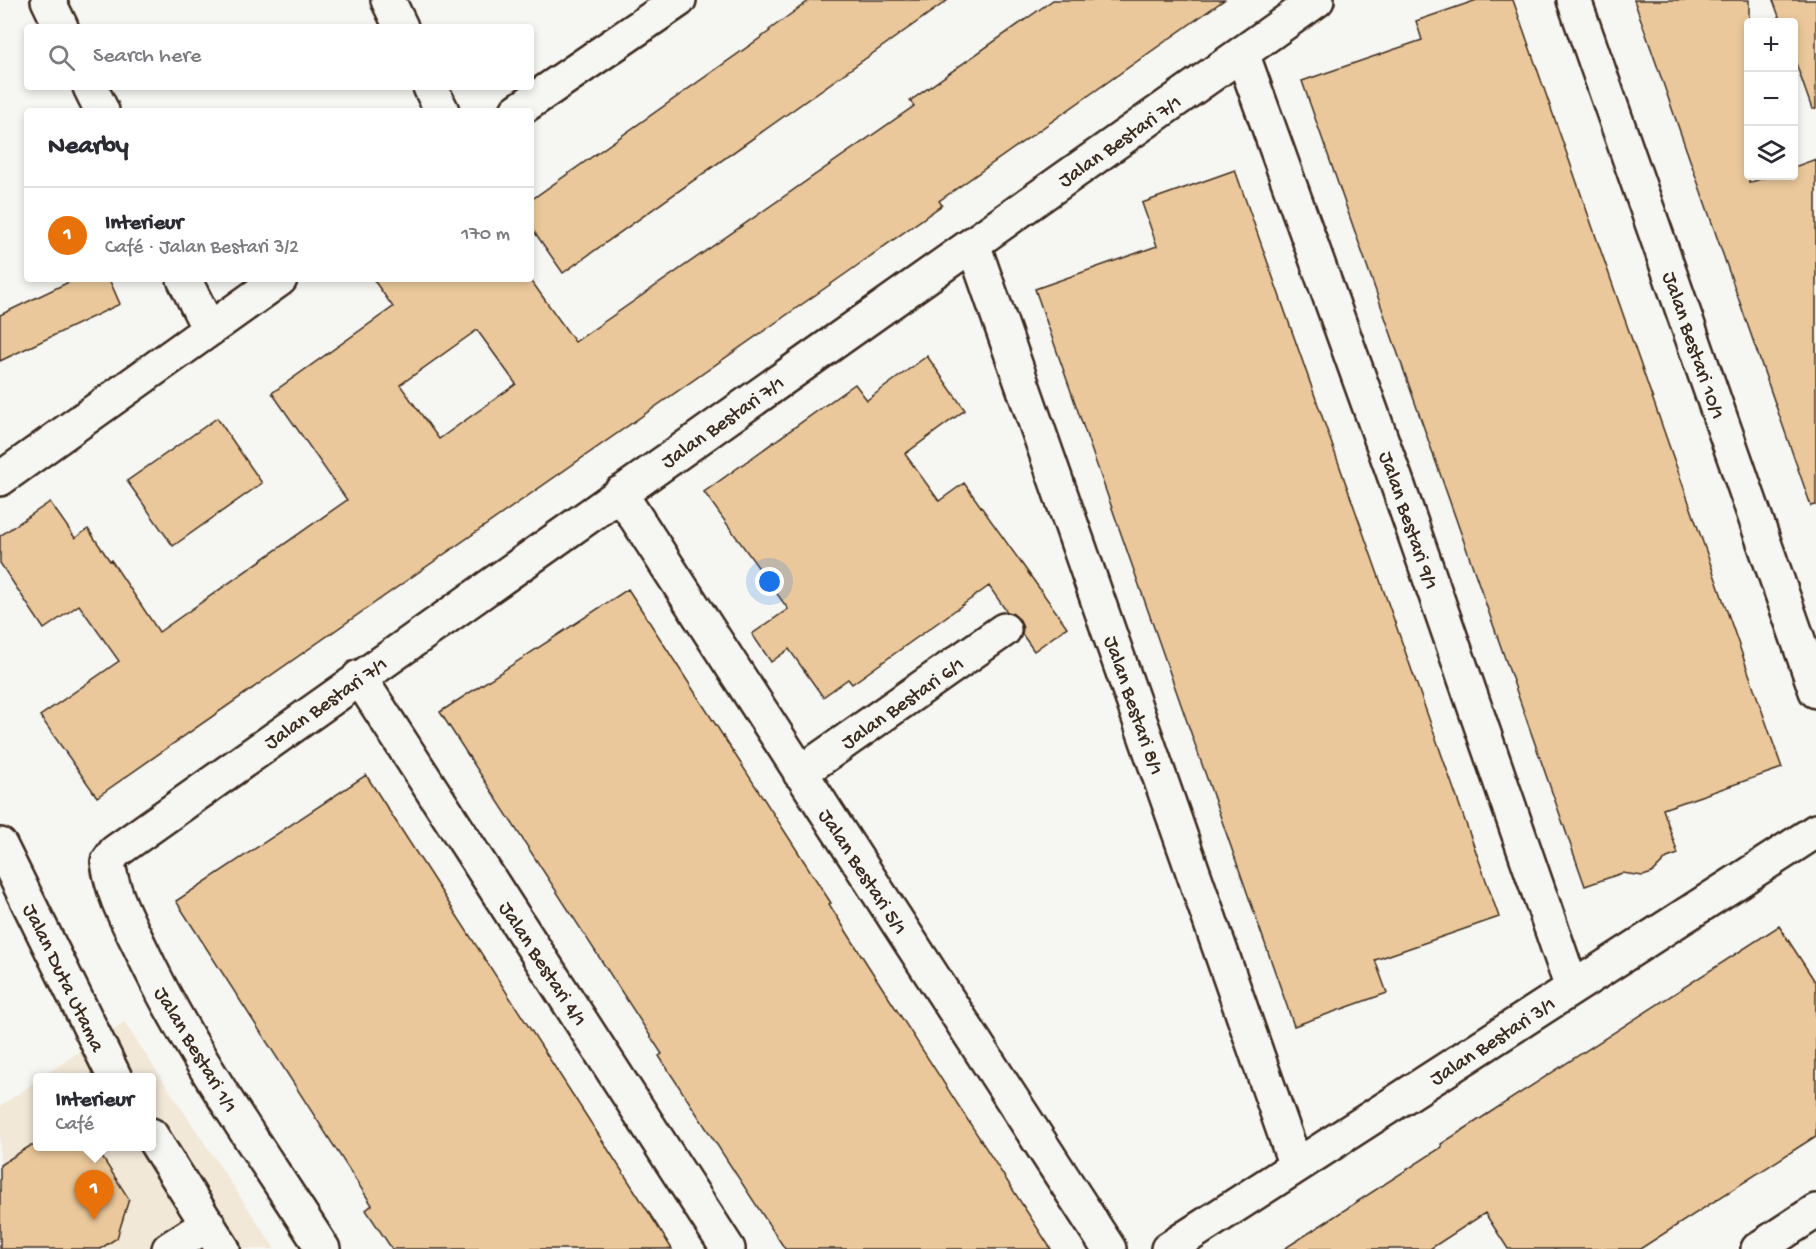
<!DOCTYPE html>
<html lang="en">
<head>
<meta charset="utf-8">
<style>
  :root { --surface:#fff; --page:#f7f7f7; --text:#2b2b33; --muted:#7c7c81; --line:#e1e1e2; --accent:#3b2a1e }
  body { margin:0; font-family:"Gochi Hand",sans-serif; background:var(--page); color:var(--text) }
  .controls { position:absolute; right:18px; top:18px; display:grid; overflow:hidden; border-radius:6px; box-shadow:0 3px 9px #0003 }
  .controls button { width:54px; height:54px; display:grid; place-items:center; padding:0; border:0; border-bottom:2px solid var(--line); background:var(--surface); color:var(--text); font:30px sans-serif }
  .you { position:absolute; left:770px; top:582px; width:21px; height:21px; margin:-15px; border:4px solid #fff; border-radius:50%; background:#1a73e8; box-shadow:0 0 0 9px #1a73e833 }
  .badge { display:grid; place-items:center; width:39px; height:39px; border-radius:50%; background:var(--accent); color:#fff; font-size:20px; font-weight:700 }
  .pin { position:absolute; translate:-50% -50px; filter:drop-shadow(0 2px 3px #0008) }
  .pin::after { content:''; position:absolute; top:32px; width:21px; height:18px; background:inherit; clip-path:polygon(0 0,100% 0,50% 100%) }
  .popup { position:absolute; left:33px; top:1073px; width:123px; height:78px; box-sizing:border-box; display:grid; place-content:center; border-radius:6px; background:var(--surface); filter:drop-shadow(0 2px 4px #0005); font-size:20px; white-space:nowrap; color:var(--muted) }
  .popup b { font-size:22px; color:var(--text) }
  .popup::after { content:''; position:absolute; left:50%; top:100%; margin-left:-12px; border:12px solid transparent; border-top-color:var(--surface) }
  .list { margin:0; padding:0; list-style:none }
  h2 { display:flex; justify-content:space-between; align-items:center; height:78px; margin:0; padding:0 24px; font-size:26px }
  h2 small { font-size:20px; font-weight:400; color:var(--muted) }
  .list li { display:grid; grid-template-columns:39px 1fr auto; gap:18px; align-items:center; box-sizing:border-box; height:96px; padding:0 24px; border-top:2px solid var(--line) }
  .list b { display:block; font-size:22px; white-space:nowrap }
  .list p { margin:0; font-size:20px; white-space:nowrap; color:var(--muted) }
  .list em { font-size:20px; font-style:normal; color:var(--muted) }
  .icon { flex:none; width:33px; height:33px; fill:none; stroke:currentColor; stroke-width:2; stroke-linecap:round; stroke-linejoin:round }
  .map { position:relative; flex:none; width:1816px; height:1249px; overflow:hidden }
  .search { position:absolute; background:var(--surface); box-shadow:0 3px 9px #0003; left:24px; top:24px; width:510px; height:66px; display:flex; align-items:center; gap:15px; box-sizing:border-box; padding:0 21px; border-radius:6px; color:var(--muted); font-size:22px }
  .panel { position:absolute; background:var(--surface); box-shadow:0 3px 9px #0003; left:24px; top:108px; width:510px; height:174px; border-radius:6px }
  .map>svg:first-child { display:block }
</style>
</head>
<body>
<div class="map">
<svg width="1816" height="1249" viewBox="0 0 1816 1249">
  <rect width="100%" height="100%" fill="#f6f6f2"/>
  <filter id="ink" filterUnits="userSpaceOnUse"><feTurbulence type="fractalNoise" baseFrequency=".0167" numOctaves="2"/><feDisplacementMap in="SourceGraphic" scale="12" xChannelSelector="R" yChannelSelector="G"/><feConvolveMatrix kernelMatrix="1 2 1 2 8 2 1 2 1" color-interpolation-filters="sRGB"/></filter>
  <g filter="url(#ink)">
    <!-- built -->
    <path fill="#f2e8d8" d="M124,1022L275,1249H0V1106L37,1081V1146H151V1078L42,1077Z"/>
    <!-- building -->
    <path fill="#eac89b" stroke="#3b2a1e" stroke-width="1.5" fill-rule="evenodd" d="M810,0H948L563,273L531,227V200L770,31L769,30Z
      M1053,0H1224L939,201L942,205L851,270L97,797L40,716L119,661L79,605L44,629L0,563V536L50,502L75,538L88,529L110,561L111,560L159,632L347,500L272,393L393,307L373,279H530L575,342L914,106L910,101ZM477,330L516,384L439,439L400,385Z
      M1477,0H1513L1782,768L1663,809L1678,854L1667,858L1652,873L1643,876L1622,873L1585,886L1302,81L1422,40L1416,21Z
      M1634,0H1749V183L1769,176H1794V167L1816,159V505L1811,506Z
      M1773,0H1816V109H1812L1794,58V22H1781Z
      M1235,170L1499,917L1375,960L1387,993L1294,1026L1035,289L1157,246L1142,203Z
      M75,279H109L120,304L0,361V315Z
      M927,356L965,410L905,454L939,501L964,483L1067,627L1034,651L1022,634L1023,628L1020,620L1012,613L1007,612L989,586L852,684L848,679L823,697L789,649L771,662L752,634L788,609L704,492L855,384L867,400Z
      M217,418L262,483L173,546L127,481Z
      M628,589L831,903L829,904L867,964L1051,1249H785L659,1056L662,1054L440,712Z
      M366,775L644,1205L672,1249H392L366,1210L372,1205L176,901Z
      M1779,926L1816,983V1136L1640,1249H1508L1485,1213L1430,1249H1284L1442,1147L1441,1144L1469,1126Z
      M30,1146H95L129,1199L117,1238L100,1249H0V1165Z"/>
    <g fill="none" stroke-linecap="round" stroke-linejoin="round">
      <!-- minor casing -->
      <g stroke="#3b2a1e" stroke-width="38">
        <path id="minor" d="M48,0L61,27
          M388,0L401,27
          M1574,0L1816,691
          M1242,53L1397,483L1572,988
          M90,87L102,111
          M430,87L442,111
          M517,111L679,0
          M973,244L1296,1166
          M184,279L209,329
          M0,479L280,279
          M620,493L1109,1249
          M359,677L728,1249
          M800,773L1004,630
          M0,845L115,1078
          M151,1135L223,1249
          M169,1249L208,1224
          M323,1249C260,1150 190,1054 140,947C127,920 112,893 108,862L115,852L1317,0
          M1168,1249L1816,831
          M1758,1249L1816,1211"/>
      </g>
      <!-- minor -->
      <use href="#minor" stroke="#f6f6f2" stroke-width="33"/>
    </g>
  </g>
  <g text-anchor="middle" stroke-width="6" stroke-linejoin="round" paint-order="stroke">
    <!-- street labels -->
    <g font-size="21" fill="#3b2a1e" stroke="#f6f6f2">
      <text transform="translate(1119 140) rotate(-35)" y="7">Jalan Bestari 7/1</text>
      <text transform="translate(1695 345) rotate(71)" y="7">Jalan Bestari 10/1</text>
      <text transform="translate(722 421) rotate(-35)" y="7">Jalan Bestari 7/1</text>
      <text transform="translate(1410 520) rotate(71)" y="7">Jalan Bestari 9/1</text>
      <text transform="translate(325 702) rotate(-35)" y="7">Jalan Bestari 7/1</text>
      <text transform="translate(902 702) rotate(-35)" y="7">Jalan Bestari 6/1</text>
      <text transform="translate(1135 705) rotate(71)" y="7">Jalan Bestari 8/1</text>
      <text transform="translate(864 871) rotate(57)" y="7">Jalan Bestari 5/1</text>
      <text transform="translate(544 963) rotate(57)" y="7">Jalan Bestari 4/1</text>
      <text transform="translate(65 977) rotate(64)" y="7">Jalan Duta Utama</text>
      <text transform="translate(1492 1040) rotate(-33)" y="7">Jalan Bestari 3/1</text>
      <text transform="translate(197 1049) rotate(59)" y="7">Jalan Bestari 1/1</text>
    </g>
  </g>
</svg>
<div class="controls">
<button>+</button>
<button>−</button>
<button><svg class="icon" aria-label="layers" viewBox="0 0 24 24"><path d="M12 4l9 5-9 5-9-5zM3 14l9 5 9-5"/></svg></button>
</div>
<div class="you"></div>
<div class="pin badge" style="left:94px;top:1220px;background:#e8710a">1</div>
<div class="popup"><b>Interieur</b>Café</div>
<div class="search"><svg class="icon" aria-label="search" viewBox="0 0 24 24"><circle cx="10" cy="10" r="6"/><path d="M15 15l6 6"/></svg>Search here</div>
<section class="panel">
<h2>Nearby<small></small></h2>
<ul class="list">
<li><span class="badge" style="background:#e8710a">1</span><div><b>Interieur</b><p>Café · Jalan Bestari 3/2</p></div><em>170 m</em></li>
</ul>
</section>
</div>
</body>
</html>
